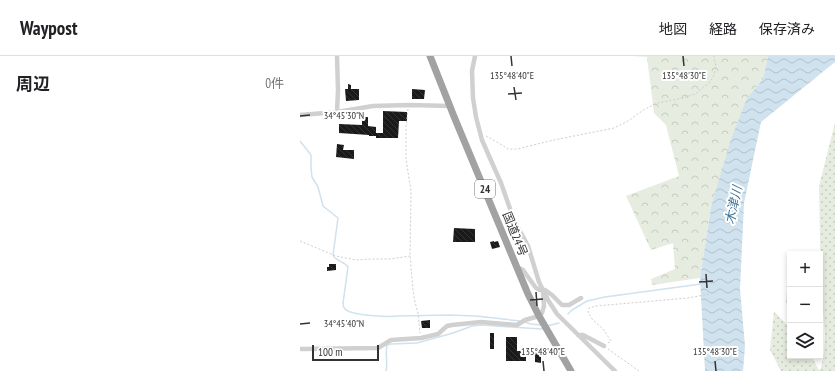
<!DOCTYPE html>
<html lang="ja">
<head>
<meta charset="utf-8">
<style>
  :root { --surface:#fff; --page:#f2f2f2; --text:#202124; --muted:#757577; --line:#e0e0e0 }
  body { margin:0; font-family:"PT Sans Narrow","Noto Sans JP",sans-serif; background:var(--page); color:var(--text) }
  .controls { position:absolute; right:12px; bottom:12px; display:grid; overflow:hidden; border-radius:0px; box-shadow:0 2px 6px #0003 }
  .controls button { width:36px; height:36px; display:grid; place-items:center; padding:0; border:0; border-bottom:1px solid var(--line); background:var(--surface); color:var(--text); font:20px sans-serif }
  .scale { position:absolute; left:12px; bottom:10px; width:67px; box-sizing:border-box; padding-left:4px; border:2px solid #333; border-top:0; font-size:11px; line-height:14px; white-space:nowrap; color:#333; -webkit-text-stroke:3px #fff; paint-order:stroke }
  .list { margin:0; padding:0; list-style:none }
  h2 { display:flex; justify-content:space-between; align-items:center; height:52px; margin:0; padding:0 16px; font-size:17px }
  h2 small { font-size:13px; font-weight:400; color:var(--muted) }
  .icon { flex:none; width:22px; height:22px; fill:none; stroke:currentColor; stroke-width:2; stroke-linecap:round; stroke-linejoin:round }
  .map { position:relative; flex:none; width:535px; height:315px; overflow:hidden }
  header { display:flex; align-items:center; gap:24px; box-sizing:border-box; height:56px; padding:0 20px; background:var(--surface); border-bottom:1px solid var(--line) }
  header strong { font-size:19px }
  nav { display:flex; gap:22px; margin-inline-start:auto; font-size:14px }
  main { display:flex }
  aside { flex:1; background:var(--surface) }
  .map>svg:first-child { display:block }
</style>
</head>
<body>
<header>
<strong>Waypost</strong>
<nav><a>地図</a><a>経路</a><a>保存済み</a></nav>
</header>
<main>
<aside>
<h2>周辺<small>0件</small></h2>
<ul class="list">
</ul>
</aside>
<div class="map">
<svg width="535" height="315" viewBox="0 0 535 315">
  <defs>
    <pattern id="grass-dots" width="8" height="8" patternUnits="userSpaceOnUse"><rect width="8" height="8" fill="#e6ecdf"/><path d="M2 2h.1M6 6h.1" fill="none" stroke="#c6cbc0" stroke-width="1.8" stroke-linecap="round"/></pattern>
    <pattern id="forest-crowns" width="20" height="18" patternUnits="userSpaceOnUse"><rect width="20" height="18" fill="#e6ecdf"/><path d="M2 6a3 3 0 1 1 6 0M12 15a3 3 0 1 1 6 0" fill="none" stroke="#c6cbc0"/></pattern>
    <pattern id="water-waves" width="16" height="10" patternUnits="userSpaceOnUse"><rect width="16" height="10" fill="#cfe2ee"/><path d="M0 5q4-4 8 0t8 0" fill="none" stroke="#b2c2cd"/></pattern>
    <pattern id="building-back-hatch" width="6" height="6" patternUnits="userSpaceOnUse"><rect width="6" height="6" fill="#1a1a1a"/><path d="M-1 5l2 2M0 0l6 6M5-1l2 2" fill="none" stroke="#333"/></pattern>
  </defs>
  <rect width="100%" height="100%" fill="#fff"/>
  <!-- grass -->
  <path fill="url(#grass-dots)" d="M535,67V315H481L470,294L474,255L490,272V300H511L519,314L521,312L524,297L525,279L521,232L519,130Z
    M490,207V261L486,245Z"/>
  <!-- forest -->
  <path fill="url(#forest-crowns)" d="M332,0H468L463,23L447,42L411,151L400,222L352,229L351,223L375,213L373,187L351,194L326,140L379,120L366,69L354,57L347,1Z"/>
  <!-- water -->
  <path fill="url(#water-waves)" d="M468,0H535V6L461,66L444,147L440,233L445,290L443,315H405L400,222L411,151L431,83L447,42L463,23Z"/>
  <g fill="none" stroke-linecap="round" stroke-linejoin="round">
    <!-- stream -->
    <path stroke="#cfe2ee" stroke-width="1.5" d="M0,85L11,99V112L12,121L18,131L23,150L38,162L33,199C36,206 44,205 48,211L43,247C43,250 43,251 45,253C52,260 89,261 99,260L149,259L176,260L220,265
      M268,258L272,254L287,245L305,241L401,228
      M224,266L231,268L242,269
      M247,270L259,267
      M86,315C88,306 85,298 87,289L91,288L117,287L153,277L172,270L182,269L241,273L244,272"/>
  </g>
  <!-- building -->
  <path fill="url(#building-back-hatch)" d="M48,28L51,29V33H59V44L46,45L45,33H48Z
    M112,33L125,34L124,43H112Z
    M83,55L107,56V65H99L98,82H76V77H83Z
    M62,61H68V70L76,71V80H69V79L39,77V68L62,69Z
    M37,88L44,89L43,94H54V103L36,101Z
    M154,172L175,173V186H153Z
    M194,185V186L198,185L200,191L192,193L190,186Z
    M29,208H36V214L27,215V211H29Z
    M130,264V272H122L121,265Z
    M190,277H194V293H190Z
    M206,281H217V295H226V305H206Z
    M233,295H241V307L235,306V300H233Z"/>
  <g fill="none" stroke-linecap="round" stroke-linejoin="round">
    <!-- path -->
    <path stroke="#cdcdcd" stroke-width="1" stroke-dasharray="2 2" stroke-linecap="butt" d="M108,53L106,71V103L111,135L110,200L113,234L115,246L118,257L120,277
      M186,80L202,89L208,93H217L254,84L314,72L328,65L345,53L358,47L383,42L395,38L410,26L414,19L416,11L414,0
      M0,185L36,200L56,204L72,203H90L110,200
      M308,287L311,285L303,273L292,263L288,256L289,252L296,250L388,242L410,238
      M308,293L339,315"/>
    <!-- minor -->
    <path stroke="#d0d0d0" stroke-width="4.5" d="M175,0L172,15L173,42L176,61L182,84L189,100L201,127L214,164L228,190L239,226L248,244L257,258L315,315
      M37,56L38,34L37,0
      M0,59L37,56L73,50L109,49L151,50
      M217,211L223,214L236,232L240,234H245L252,239L262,249H269L281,242
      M278,279H283L304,290
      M0,293L78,292L91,284L121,282L138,278L147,270L152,269L181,266L217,269L225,264L239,260L242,257L244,250L243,236"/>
    <!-- trunk -->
    <path stroke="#a2a2a2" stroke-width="7" d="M130,0L155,63L228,238L239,260L271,315"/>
  </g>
  <!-- ticks -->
  <path fill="none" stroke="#333" stroke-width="1.5" d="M211,0L212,10M383,0L384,10M214,31L216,44M208,38L222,37M0,60L10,59M406,218L407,232M399,226L413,225M236,236L237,250M230,244L243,243M0,268L10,267M243,305L244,315M415,305L416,315"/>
  <g text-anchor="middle" stroke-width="4" stroke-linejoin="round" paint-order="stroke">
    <!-- shield labels -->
    <rect fill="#fff" stroke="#707070" stroke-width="1" x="175" y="124" width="20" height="18" rx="3"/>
    <g font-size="11" font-weight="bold" fill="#333">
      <text x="185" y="137">24</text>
    </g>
    <!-- street labels -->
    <g font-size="12" fill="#333" stroke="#fff">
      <text transform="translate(215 178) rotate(68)" y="4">国道24号</text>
    </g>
    <!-- water labels -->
    <g font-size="13" font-style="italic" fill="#3f7597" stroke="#fff">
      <text transform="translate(433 149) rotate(-78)" y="5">木津川</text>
    </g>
  </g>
  <g font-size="10" text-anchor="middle" fill="#333" stroke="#fff" stroke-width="4" stroke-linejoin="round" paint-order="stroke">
    <text x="212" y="23">135°48'40"E</text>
    <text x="384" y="23">135°48'30"E</text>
    <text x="44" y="63">34°45'30"N</text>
    <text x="44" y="271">34°45'40"N</text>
    <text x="243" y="299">135°48'40"E</text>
    <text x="415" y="299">135°48'30"E</text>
  </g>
</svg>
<div class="controls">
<button>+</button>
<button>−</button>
<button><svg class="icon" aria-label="layers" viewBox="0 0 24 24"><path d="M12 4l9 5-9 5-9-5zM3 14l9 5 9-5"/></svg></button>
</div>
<div class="scale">100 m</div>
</div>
</main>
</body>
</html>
